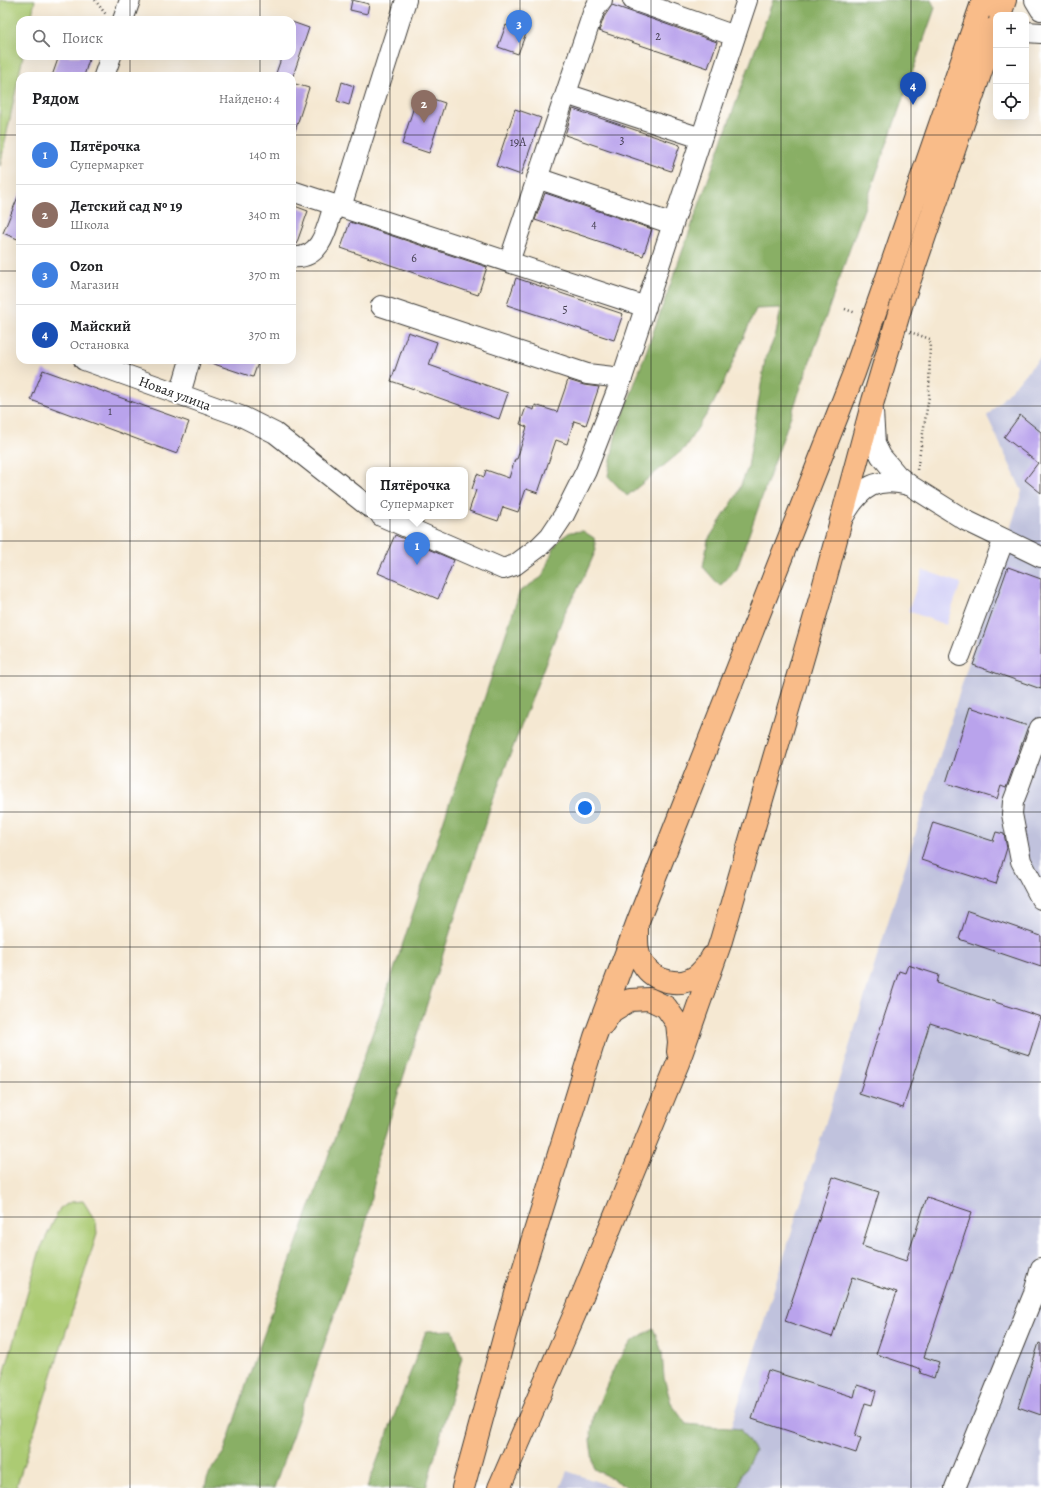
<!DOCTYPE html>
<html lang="ru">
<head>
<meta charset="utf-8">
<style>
  :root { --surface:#fff; --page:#f6f6f6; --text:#202124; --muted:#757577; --line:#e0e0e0; --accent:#d93025 }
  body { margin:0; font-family:Alegreya,serif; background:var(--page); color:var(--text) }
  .controls { position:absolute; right:12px; top:12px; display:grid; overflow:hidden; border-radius:8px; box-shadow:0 4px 16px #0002 }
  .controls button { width:36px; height:36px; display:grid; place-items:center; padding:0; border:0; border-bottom:1px solid var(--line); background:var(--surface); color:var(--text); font:20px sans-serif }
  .you { position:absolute; left:585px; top:808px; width:14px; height:14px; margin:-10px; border:3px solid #fff; border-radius:50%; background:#1a73e8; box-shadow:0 0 0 6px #1a73e833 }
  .badge { display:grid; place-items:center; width:26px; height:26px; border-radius:50%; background:var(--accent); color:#fff; font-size:13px; font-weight:700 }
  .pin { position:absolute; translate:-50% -33px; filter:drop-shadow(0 1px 2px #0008) }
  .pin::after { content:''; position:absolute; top:21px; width:14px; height:12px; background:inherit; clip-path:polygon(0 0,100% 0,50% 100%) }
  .popup { position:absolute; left:366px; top:467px; width:102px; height:52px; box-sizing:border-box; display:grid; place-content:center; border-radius:8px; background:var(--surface); filter:drop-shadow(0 1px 3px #0005); font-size:13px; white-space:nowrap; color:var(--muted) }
  .popup b { font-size:15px; color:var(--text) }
  .popup::after { content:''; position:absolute; left:50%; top:100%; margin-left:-8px; border:8px solid transparent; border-top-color:var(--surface) }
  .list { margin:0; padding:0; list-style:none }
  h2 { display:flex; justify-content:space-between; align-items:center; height:52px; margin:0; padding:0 16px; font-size:17px }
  h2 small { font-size:13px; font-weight:400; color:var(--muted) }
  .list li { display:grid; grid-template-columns:26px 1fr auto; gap:12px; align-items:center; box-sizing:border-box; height:60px; padding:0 16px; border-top:1px solid var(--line) }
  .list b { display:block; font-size:15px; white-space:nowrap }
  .list p { margin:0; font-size:13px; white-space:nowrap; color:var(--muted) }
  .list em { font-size:13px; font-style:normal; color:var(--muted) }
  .icon { flex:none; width:22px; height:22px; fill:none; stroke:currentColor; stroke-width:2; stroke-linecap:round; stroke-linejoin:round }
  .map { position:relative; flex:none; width:1041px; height:1488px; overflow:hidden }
  .search { position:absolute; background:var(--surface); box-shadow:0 4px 16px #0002; left:16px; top:16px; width:280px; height:44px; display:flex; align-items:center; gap:10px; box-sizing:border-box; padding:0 14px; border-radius:12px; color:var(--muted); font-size:15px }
  .panel { position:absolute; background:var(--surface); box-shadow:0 4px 16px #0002; left:16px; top:72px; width:280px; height:292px; border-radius:12px }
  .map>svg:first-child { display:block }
</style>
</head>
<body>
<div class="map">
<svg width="1041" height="1488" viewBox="0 0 1041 1488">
  <rect width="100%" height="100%" fill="#fff"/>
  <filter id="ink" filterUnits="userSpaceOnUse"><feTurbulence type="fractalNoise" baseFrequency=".025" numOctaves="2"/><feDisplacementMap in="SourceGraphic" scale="8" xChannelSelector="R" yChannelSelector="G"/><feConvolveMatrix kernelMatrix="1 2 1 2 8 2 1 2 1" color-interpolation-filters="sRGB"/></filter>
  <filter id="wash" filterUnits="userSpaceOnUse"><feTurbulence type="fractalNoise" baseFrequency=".012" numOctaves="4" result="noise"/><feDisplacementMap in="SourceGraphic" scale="16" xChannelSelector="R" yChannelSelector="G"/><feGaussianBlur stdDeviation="0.9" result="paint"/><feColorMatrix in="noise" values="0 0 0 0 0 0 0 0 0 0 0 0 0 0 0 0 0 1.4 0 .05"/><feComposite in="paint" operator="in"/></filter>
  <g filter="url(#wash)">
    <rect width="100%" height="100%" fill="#f5e8d2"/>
    <!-- built -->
    <path fill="#d9d7f8" d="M923,570L961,583L946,625L908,611Z"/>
    <!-- industrial -->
    <path fill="#c0c2dd" d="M1041,357V1488H712L1022,491L987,416Z
      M567,1471L615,1488H560Z"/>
    <!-- green -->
    <path fill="#accb73" stroke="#647448" d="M0,0H35L31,20H20V56H23L0,166Z
      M83,1201L96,1222L97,1234L16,1488H0V1388L40,1250L60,1208L71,1202Z"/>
    <!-- forest -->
    <path fill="#89af65" stroke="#526640" d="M773,0H931L935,8L737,568L720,586L703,567L708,540L737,495L748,467L765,360L776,334L781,308L756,309L724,382L712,406L684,449L627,496L608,476L615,438Z
      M583,531L594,538L596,550L585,575L565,612L492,802L377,1159L376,1175L364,1230L274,1488H205L207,1479L213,1467L224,1452L250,1373L379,1015L520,591L542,577L552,552L559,540L570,532Z
      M653,1328L662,1352L664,1378L671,1403L686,1424L740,1429L755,1451L742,1475L739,1488H629L594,1469L590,1440L594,1414L616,1364L631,1342Z
      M453,1330L462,1357L426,1488H367L426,1331Z"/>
    <g id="blocks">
      <!-- building -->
      <path fill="#b9a3ec" d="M352,0L369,4L367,14L350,10Z
        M612,5L717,42L708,68L599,31L604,17Z
        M292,22L309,28L293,76H275L282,56H292Z
        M506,25L526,33L518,54L498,47Z
        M59,56H90L84,76H52Z
        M342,82L354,86L349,105L337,101Z
        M292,83L309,88L294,134H292Z
        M418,94L445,103L429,153L402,144Z
        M515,109L541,118L521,175L496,166Z
        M573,109L680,145L671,171L565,135Z
        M20,192V240L3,233Z
        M545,193L652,229L643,256L535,220Z
        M292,205L308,211L296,245H292Z
        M350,222L487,267L478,295L341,248Z
        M516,278L623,314L614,340L507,305Z
        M408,332L437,342L429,365L508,393L499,419L391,381Z
        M208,360H259L253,377L208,362Z
        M43,370L189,422L177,454L31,400Z
        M568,380L584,385L599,387L586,425L574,421L567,444L556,440L538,493L526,489L518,512L503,507L498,521L469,511L476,490L472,489L477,474L484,477L486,470L509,478L515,459H517L527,427L520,424L526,407L534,410L535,405L557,412Z
        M1020,415L1041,432V493L1025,480L1038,463L1004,437Z
        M395,535L454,560L438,599L378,573Z
        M1008,567L1041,579V689L973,665Z
        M970,707L1028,726L1006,788L1001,786L997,799L946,783Z
        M933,822L993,841L996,832L1004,834L1007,848L996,884L921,860Z
        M968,911L1041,936V967L959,939Z
        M908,965L939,975L937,983L1041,1017L1029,1055L930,1023L903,1108L859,1094L899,971L905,973Z
        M833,1177L879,1192L862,1246L906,1261L927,1197L972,1212L924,1357L939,1362L934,1378L920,1373L921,1369L876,1354L897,1292L852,1277L832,1337L785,1321Z
        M1039,1343L1041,1344V1415L1018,1407Z
        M768,1370L854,1397L857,1385L876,1391L872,1405L865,1403L855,1436L861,1438L856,1453L752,1419Z"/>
    </g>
  </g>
  <g filter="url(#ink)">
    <use href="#blocks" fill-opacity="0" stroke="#3d3b37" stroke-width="1"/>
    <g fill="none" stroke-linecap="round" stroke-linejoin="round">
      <!-- minor casing -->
      <g stroke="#3d3b37" stroke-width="22">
        <path id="minor" d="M633,0L735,36
          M1035,0L1041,10
          M123,20L130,0
          M1026,32L1041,33
          M104,76L111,56
          M566,94L701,138
          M537,178L673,224
          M292,191L646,307
          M341,207L406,0
          M292,257C322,260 327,227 334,205
          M509,262L593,13L597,5L602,0
          M381,306L587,374L622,378
          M84,360L243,417L275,433L369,507
          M180,394L190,360
          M873,411L875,444L881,456L898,476L911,486L965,520L1041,557
          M381,516L503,569L515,565L539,547L550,536L564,515L586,471L622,378L747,0
          M844,516C861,486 877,476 911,486
          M960,656L1004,539
          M1041,729L1040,728L1018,789L1013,802L1012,814L1021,861L1041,899
          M955,1488L1033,1296L1041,1268"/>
      </g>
      <!-- highway casing -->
      <g stroke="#3d3b37" stroke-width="24">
        <path id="highway" d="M1000,15L1005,0
          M637,928C637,940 636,953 643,964C654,982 682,989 699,974C704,969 709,963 712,957
          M603,1024L612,1011L630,1000L649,999L666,1007L677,1023L679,1042L678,1052
          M463,1488L517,1290L595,1037L638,921L854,373L983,0
          M499,1488L576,1311L678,1063L720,944L820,599L873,401L902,303L996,27"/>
      </g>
      <!-- path -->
      <path stroke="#3d3b37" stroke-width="2.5" stroke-dasharray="1 3" stroke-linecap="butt" d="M95,0L107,16
        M845,309L856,313
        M910,332L930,339L929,396L917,470"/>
      <!-- minor -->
      <use href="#minor" stroke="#fff" stroke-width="20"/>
      <!-- highway -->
      <use href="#highway" stroke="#f9bc89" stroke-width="22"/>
    </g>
  </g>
  <!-- grid -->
  <path fill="none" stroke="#1c1c1c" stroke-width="1" stroke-opacity="0.55" d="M130,0V20M260,0V20M390,0V1488M520,0V1488M651,0V1488M781,0V1488M911,0V1488M130,56V76M260,56V76M0,135H20M292,135H1041M0,271H20M292,271H1041M130,360V1488M260,360V1488M0,406H1041M0,541H1041M0,676H1041M0,812H1041M0,947H1041M0,1082H1041M0,1217H1041M0,1353H1041"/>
  <g text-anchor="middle" stroke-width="4" stroke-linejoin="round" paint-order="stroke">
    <!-- number labels -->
    <g font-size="12" fill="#433e50">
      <text x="658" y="40">2</text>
      <text x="622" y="144">3</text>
      <text x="518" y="146">19А</text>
      <text x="594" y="228">4</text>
      <text x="414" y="262">6</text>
      <text x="565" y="313">5</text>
      <text x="110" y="415">1</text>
    </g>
    <!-- street labels -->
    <g font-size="14" fill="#1c1c1c" stroke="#fff">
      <text transform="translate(175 393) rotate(20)" y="5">Новая улица</text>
    </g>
  </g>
</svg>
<div class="controls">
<button>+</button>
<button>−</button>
<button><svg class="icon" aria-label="locate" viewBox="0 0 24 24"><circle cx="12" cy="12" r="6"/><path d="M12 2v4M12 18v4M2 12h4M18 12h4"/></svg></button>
</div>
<div class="you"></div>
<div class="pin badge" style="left:417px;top:565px;background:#3f7fe0">1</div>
<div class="popup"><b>Пятёрочка</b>Супермаркет</div>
<div class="pin badge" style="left:424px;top:123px;background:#8d6e63">2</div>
<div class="pin badge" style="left:519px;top:43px;background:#3f7fe0">3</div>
<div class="pin badge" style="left:913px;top:105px;background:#1a4fb4">4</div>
<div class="search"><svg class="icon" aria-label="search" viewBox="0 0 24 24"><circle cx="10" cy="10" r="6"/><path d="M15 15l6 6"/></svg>Поиск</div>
<section class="panel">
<h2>Рядом<small>Найдено: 4</small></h2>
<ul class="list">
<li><span class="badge" style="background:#3f7fe0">1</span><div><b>Пятёрочка</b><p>Супермаркет</p></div><em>140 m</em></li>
<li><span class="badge" style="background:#8d6e63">2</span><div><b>Детский сад № 19</b><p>Школа</p></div><em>340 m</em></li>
<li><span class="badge" style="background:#3f7fe0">3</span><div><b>Ozon</b><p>Магазин</p></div><em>370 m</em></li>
<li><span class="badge" style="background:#1a4fb4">4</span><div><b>Майский</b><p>Остановка</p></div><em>370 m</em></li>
</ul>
</section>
</div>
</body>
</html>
